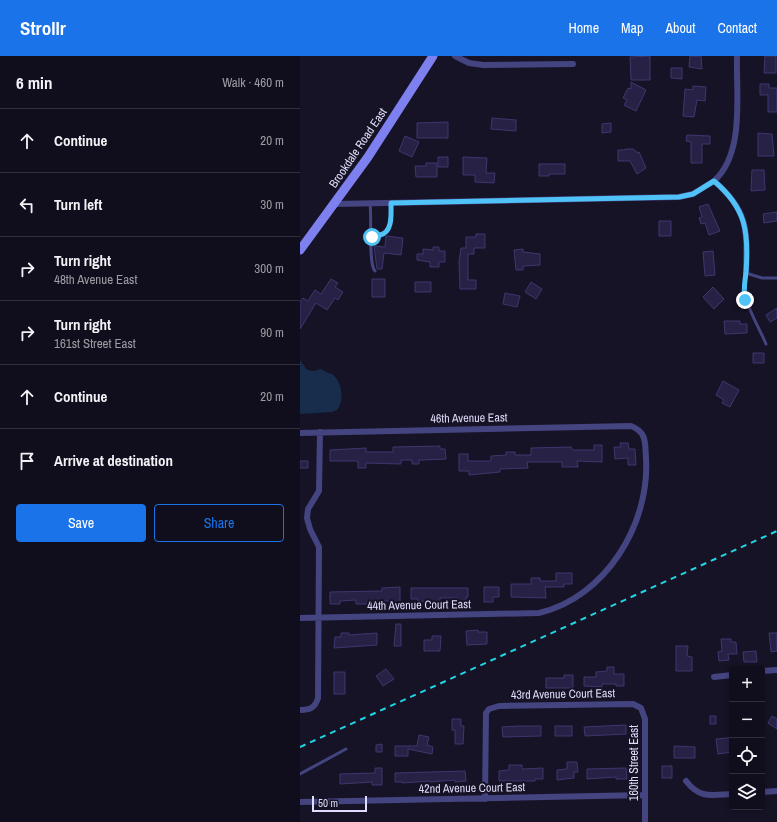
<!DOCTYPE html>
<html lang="en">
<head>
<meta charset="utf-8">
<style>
  :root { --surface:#100e1c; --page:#1e1c29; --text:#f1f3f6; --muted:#9c9ca3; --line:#302e3b; --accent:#1a73e8 }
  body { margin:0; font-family:"Archivo Narrow",sans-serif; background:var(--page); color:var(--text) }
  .controls { position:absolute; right:12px; bottom:12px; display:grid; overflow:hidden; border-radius:4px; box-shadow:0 2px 6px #0003 }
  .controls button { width:36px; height:36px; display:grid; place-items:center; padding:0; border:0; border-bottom:1px solid var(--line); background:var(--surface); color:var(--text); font:20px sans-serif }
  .scale { position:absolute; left:12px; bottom:10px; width:55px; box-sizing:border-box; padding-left:4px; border:2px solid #dfddfb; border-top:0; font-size:11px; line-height:14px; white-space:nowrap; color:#dfddfb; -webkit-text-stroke:3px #161326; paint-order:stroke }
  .stop { position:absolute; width:12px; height:12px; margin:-9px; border:3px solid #4fc3f7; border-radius:50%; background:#fff }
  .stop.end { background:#4fc3f7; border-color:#fff; box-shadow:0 1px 4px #0008 }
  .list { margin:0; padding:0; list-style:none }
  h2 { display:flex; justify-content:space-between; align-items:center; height:52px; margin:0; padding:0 16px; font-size:17px }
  h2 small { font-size:13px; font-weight:400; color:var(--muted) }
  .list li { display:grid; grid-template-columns:26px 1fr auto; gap:12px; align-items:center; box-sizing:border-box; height:64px; padding:0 16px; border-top:1px solid var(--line) }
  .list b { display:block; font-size:15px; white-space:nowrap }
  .list p { margin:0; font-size:13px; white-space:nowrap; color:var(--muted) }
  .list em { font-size:13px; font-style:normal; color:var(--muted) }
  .actions { display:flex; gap:8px; padding:12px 16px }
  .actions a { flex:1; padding:9px 0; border:1px solid var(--accent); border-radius:4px; text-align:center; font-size:14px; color:var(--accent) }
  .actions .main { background:var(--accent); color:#fff }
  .icon { flex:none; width:22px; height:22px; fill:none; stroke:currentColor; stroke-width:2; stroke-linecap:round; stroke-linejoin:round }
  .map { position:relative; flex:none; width:477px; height:766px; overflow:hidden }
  header { display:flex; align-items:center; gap:24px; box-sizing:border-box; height:56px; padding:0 20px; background:var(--accent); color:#fff }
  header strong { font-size:19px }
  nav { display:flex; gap:22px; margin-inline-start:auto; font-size:14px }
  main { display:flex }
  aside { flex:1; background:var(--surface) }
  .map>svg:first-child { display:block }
</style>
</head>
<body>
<header>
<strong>Strollr</strong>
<nav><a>Home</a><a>Map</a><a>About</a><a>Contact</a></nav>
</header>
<main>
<aside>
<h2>6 min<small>Walk · 460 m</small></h2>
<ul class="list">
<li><svg class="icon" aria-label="ahead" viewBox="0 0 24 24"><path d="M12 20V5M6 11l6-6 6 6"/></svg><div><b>Continue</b></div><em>20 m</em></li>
<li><svg class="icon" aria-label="left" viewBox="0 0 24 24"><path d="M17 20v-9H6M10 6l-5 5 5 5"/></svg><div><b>Turn left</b></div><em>30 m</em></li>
<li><svg class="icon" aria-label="right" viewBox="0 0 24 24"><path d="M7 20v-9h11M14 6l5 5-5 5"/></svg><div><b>Turn right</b><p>48th Avenue East</p></div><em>300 m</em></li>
<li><svg class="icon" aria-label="right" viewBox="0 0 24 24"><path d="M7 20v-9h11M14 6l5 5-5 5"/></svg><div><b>Turn right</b><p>161st Street East</p></div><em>90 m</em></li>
<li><svg class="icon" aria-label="ahead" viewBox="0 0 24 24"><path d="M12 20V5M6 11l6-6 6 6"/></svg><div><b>Continue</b></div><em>20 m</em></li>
<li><svg class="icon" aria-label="arrive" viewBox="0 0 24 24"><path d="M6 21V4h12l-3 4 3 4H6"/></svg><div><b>Arrive at destination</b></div></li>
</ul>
<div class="actions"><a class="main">Save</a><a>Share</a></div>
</aside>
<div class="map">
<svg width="477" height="766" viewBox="0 0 477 766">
  <rect width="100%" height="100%" fill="#161326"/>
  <!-- water -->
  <path fill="#172d4b" d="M0,304L7,314L14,315L21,313L28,317L32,318C42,325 45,345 37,354L32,356L0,358Z"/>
  <!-- building -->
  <path fill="#272145" stroke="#40366e" d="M350,0V24H331L330,1Z
    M390,0H401L402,13L389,11Z
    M465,0H476V17H464Z
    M371,12H382V23L371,22Z
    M331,26L346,34L336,55L324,49L327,44L323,42L328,32L331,33Z
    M460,28H469V32H477V56H468V39H460Z
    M393,30L406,31L405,45L397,44L394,61L383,60L385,33L393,34Z
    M192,62L216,64V75L191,73Z
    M148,66V82H117V67Z
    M311,67V76L302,77V68Z
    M458,77L472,78L474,100H458Z
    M387,79L410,80V88H402V107H391V86L386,85Z
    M105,80L119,86L112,101L99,95Z
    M325,93H333L338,97L339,96L346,112L337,118L330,105H318V94H325Z
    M138,101H148V111H138Z
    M163,101L187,102L186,117H195L194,127L175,126V119H163Z
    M126,107H137V121H116L115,110H126Z
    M239,108H265V118H249V120H239Z
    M452,114H464L465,134L451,135Z
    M408,148L420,175L409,179L405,167L401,168L399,162L402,161L399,151Z
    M477,156V165L464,167L463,158Z
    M359,165H371V180H359Z
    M176,178H185V192H174V198H168V224H176V233H160L159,205L161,192H166V181H176Z
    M86,180L103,182L101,199L84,197L82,213H77L74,190L85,191Z
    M133,191H139V195H145V206H139V211H130V206L117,204V198H123V193L133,194Z
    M223,193V196L240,198V209L223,210V214H216L214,194Z
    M413,195L415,219L405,220L403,196Z
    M31,223L38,227L35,231L43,236L38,244L35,242L27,254L16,247L0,273V246L3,242L8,245L15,234L21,238Z
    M72,223H85V241H72Z
    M115,226H131V236H115Z
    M231,226L242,233L236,243L225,236Z
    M413,231L424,243L414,253L403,241Z
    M205,237L220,240L217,251L203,248Z
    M477,252V262L470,266L466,259Z
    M424,265H440V268H447V277L425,278Z
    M453,297H464V307H453Z
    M423,325L439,334L430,351L422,347L424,344L416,339Z
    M320,387H328L329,393H335L336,409H328V402L315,403L314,391H321Z
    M294,389H302V406L277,405L278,411H262V406H227L228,412L200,413V416L169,419V415H159V398H168V405H191V400L206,399V396H215V399H231V392L271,391L273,394H294Z
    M140,390V393H145L146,403L123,404H119V408H112V404H101V408L66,407V412H58V405H30V394L66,392V396H93V391Z
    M0,405H8V412H0Z
    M256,517H272V528H264V531H245L246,542L211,541V528H231V522H240V525H256Z
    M100,531V547H91V545H75V548H56V544L40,545V548H30V536L82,535V532Z
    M184,531H199V541H193V546H184Z
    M111,532H168V541H166V545H157V542H140V547L118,545V543H111Z
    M96,568H101V590H94Z
    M178,574V576H187V588L167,589L166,575Z
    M41,577H49V579L77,577V589L34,592L35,581H41Z
    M469,577H477V595L471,596Z
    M132,580H141L140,595H124V584H132Z
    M421,583H431V586H436L437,598H428L429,604L419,605L418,596L422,595Z
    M376,590H388L387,600L392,601V615H376Z
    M456,595L457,606H444L443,596Z
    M307,611H314V618H324V630H316V628H302V631L284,630V621H296V616L307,615Z
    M86,613L94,623L83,630L76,620Z
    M34,616H45V638H34Z
    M264,619H273V632H246V622H264Z
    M410,660H416V668H410Z
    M472,660L477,663V673L468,667Z
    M152,663H161V670H164L163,688H155V674H152Z
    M326,669V678L285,680L284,671Z
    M218,670H241V680L203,681L202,671Z
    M255,670H272V680H255Z
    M119,679L129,681L127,689L133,691L132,698L108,693V700H95V690H117Z
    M427,682H432V696L418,698L416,683Z
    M82,688V696H76V689Z
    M374,690L395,691V702H374Z
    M267,706H277L278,716H274V722L257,724V714L267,713Z
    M209,709H222V713L243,712V723H235V725H199V715L209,714Z
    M362,710H372V722H362Z
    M75,712H82V729H72V726L40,728V718L75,717Z
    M326,712L327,723H316V721L287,723V713Z
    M165,715L166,725L155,726V724L130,726V725L102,727V726H95V717Z"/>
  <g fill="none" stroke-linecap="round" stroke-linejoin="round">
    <!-- lane -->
    <path stroke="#444480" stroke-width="3" d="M70,147C72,161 68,208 75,215
      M72,176L80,179C93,176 91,158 91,147
      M466,288C456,264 440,244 446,217L462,222H477
      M0,718L46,693"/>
    <!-- street -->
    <path stroke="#444480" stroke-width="6" d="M155,0L169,7L183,9L273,8
      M437,0C436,39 445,97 414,125C449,155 447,174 446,217
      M35,148L379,141L393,138L414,125
      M0,377L331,370C347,376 345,387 346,402C350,468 306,541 239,557L0,562
      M462,615L477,614
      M414,621L432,619
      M0,654C10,654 15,652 18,642L19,491L10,473L7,462L8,453L19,435L20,376
      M386,725C400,743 411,739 432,738
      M462,736L477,735
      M185,743L186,657L189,653L199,650L333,648L341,652L345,663V766
      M0,746L345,739"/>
    <!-- secondary -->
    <path stroke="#7f80ef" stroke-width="9" d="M0,194L68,101L133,0"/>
    <!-- rail -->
    <path stroke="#20d6e4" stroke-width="2" stroke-dasharray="6 5" stroke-linecap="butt" d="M0,691L477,475"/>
  </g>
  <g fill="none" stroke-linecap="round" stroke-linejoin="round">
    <!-- route -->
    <path stroke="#4fc3f7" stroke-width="5" d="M72,181V176L80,179C93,176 91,158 91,147L379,141L393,138L414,125C446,152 449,176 446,216C445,226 443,233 445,244"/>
  </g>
  <g text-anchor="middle" stroke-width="4" stroke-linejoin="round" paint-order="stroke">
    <!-- street labels -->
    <g font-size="12" fill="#dfddfb" stroke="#161326">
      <text transform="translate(58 92) rotate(-56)" y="4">Brookdale Road East</text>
      <text transform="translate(169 362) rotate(-1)" y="4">46th Avenue East</text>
      <text transform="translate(119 549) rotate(-1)" y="4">44th Avenue Court East</text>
      <text transform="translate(263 638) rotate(-1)" y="4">43rd Avenue Court East</text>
      <text transform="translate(334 707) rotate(-90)" y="4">160th Street East</text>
      <text transform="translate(172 732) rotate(-1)" y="4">42nd Avenue Court East</text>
    </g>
  </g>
</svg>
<div class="controls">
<button>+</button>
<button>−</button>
<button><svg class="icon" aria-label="locate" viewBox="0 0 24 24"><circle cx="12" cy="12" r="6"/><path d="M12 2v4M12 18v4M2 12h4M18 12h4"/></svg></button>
<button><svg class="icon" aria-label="layers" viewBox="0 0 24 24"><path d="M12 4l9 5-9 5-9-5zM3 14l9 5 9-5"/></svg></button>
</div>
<div class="scale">50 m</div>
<div class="stop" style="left:72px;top:181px"></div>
<div class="stop end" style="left:445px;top:244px"></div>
</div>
</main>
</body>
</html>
